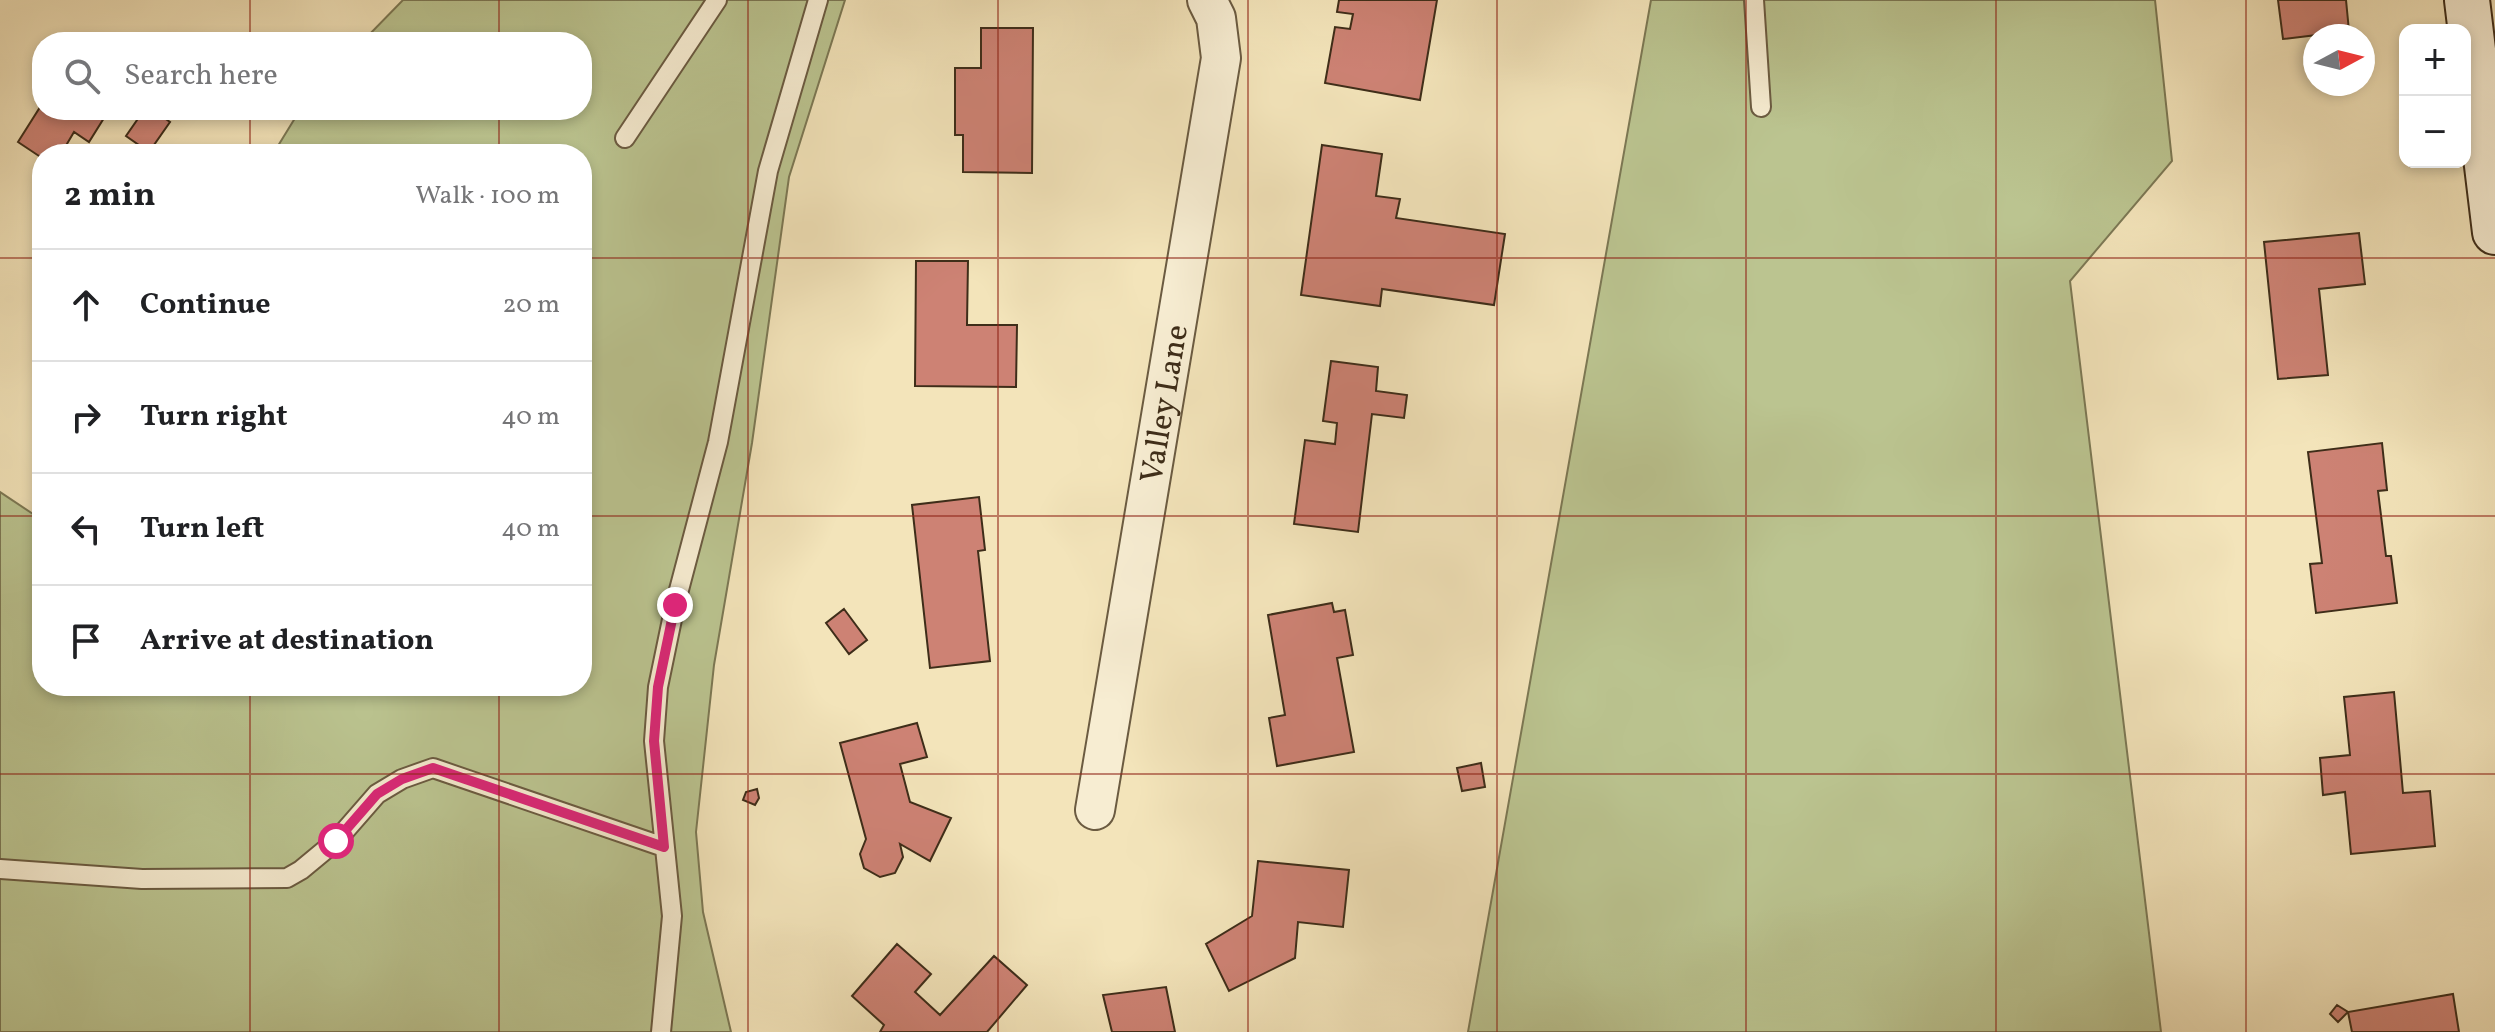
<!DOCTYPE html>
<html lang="en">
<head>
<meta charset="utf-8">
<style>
  :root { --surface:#fff; --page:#f2f2f2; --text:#202124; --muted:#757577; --line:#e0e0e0 }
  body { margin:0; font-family:Vollkorn,serif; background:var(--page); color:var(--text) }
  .controls { position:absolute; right:24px; top:24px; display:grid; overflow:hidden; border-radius:16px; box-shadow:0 4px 12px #0003 }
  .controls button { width:72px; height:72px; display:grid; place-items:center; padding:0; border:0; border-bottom:2px solid var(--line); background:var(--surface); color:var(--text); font:40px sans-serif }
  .compass { position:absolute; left:2303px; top:24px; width:72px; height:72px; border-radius:50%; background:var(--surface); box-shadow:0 4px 12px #0003; rotate:83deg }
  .stop { position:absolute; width:24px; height:24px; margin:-18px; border:6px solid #db2777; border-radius:50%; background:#fff }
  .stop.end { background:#db2777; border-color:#fff; box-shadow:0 2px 8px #0008 }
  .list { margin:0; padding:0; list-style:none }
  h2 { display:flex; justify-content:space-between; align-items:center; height:104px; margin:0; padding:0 32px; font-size:34px }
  h2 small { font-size:26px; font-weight:400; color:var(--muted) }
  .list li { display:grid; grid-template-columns:52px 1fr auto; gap:24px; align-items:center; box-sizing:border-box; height:112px; padding:0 32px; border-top:2px solid var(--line) }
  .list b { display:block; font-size:30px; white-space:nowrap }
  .list em { font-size:26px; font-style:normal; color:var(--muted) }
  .icon { flex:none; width:44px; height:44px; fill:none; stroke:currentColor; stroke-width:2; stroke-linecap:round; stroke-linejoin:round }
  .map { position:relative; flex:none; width:2495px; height:1032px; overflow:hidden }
  .search { position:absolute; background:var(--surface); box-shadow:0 4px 12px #0003; left:32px; top:32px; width:560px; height:88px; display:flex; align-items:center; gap:20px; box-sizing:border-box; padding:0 28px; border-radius:32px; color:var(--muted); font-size:30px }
  .panel { position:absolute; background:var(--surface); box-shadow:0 4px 12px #0003; left:32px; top:144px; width:560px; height:552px; border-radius:32px }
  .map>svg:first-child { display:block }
</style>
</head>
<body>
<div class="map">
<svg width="2495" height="1032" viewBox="0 0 2495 1032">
  <rect width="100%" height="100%" fill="#f3e4ba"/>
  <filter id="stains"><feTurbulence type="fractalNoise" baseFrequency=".0025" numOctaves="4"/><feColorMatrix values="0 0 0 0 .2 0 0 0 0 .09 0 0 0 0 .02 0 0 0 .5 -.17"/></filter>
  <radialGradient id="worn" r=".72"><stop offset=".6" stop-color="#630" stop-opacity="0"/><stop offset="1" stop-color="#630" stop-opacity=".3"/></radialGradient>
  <!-- green -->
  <path fill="#bbc490" stroke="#7c7854" stroke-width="2" d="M403,0H845L789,177L752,443L714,665L696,832L703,912L731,1032H0V492L42,520V686H582V154H273L300,110H582V42H362Z
    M1651,0H2155L2172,161L2070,281L2161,1032H1468Z"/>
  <!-- building -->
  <path fill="#cd8274" stroke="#3e2d19" stroke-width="2" d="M1339,0H1437L1420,100L1325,83L1335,27L1350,29L1353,14L1337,12Z
    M2278,0H2346L2349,31L2283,39Z
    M981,28H1033L1032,173L963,172V135H955V68H981Z
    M42,104V110H109L89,142L74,132L61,154H42V158L18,142Z
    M144,110H153L170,122L149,152L126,136Z
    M1322,145L1382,154L1376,196L1400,199L1396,218L1505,234L1494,305L1382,289L1380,306L1301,295Z
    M2359,233L2365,284L2319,289L2328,375L2278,379L2264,242Z
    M916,261H968L967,325H1017L1016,387L915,386Z
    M1331,361L1378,367L1376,391L1407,395L1404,418L1372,414L1358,532L1294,524L1305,440L1335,444L1337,423L1323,421Z
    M2382,443L2387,490L2378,491L2386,556H2391L2397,603L2316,613L2310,564L2322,563L2308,452Z
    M979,497L985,550L978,551L990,661L930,668L912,505Z
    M1332,603L1334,612L1345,610L1353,655L1337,658L1354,752L1277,766L1269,718L1285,715L1268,615Z
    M844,609L867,640L849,654L826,623Z
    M2394,692L2403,793L2430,791L2435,846L2351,854L2345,792L2323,795L2320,758L2350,755L2344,697Z
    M917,723L927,757L900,764L910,802L951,818L930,861L900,844L903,857L895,873L880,877L864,868L860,854L866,839L840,743Z
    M1481,763L1485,787L1462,791L1457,768Z
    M757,789L759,798L755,805L743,800L746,792Z
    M1258,861L1349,870L1343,927L1298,922L1295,958L1229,991L1206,944L1252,916Z
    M897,944L931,974L915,992L940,1015L994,956L1027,985L987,1032H880L884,1025L852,996Z
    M1166,987L1175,1032H1112L1103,995Z
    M2453,994L2459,1032H2352L2348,1012Z
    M2337,1005L2348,1012L2338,1022L2330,1014Z"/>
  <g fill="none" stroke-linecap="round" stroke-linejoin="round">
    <!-- lane casing -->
    <g stroke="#6b5b41" stroke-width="22">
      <path id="lane" d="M1754,0L1761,107
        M625,138L717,0
        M0,869L142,879L287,878L301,870L336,841L377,794L402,779L433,768L664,847
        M661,1032L672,916L654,741L658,687L675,605L718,442L768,171L818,0"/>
    </g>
    <!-- street casing -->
    <g stroke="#6b5b41" stroke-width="42">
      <g id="street">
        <path id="s1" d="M1095,810L1221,58L1216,18L1207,0"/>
      </g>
    </g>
    <!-- secondary casing -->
    <g stroke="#3e2d19" stroke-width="48">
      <path id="secondary" d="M2467,0L2495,232"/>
    </g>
    <!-- lane -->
    <use href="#lane" stroke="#f7edd2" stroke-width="18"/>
    <!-- street -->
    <use href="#street" stroke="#f7edd2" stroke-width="38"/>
    <!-- secondary -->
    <use href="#secondary" stroke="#f7edd2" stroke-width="44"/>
  </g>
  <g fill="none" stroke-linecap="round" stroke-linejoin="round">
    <!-- route -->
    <path stroke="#db2777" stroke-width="10" d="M336,841L377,794L402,779L433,768L664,847L654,741L658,687L675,605"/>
  </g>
  <!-- grid -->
  <path fill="none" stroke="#8f2418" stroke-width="2" stroke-opacity="0.55" d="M250,0V42M499,0V42M748,0V1032M998,0V1032M1248,0V1032M1497,0V1032M1746,0V1032M1996,0V1032M2246,0V1032M250,110V154M499,110V154M0,258H42M582,258H2495M0,516H42M582,516H2495M250,686V1032M499,686V1032M0,774H2495"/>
  <g text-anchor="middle" stroke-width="6" stroke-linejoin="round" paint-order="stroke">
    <!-- street labels -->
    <g font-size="32" fill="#3e2d19" stroke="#f7edd2">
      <text dy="11" stroke="none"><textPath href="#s1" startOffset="412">Valley Lane</textPath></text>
    </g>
  </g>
  <rect width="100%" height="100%" filter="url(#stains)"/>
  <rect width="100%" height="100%" fill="url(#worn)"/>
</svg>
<div class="controls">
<button>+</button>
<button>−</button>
</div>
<svg class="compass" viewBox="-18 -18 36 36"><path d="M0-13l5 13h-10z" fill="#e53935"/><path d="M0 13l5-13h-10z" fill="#757577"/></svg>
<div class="stop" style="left:336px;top:841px"></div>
<div class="stop end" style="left:675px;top:605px"></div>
<div class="search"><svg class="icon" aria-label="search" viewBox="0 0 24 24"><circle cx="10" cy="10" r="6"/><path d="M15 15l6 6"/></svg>Search here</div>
<section class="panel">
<h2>2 min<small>Walk · 100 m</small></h2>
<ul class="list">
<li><svg class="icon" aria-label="ahead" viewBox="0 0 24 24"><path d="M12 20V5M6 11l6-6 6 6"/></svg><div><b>Continue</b></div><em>20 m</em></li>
<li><svg class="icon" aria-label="right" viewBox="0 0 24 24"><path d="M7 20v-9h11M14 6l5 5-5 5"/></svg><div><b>Turn right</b></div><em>40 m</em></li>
<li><svg class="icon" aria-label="left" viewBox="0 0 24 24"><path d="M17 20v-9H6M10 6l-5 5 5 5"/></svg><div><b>Turn left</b></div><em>40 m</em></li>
<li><svg class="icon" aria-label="arrive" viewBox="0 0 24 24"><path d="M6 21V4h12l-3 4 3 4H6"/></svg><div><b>Arrive at destination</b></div></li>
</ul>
</section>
</div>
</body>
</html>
